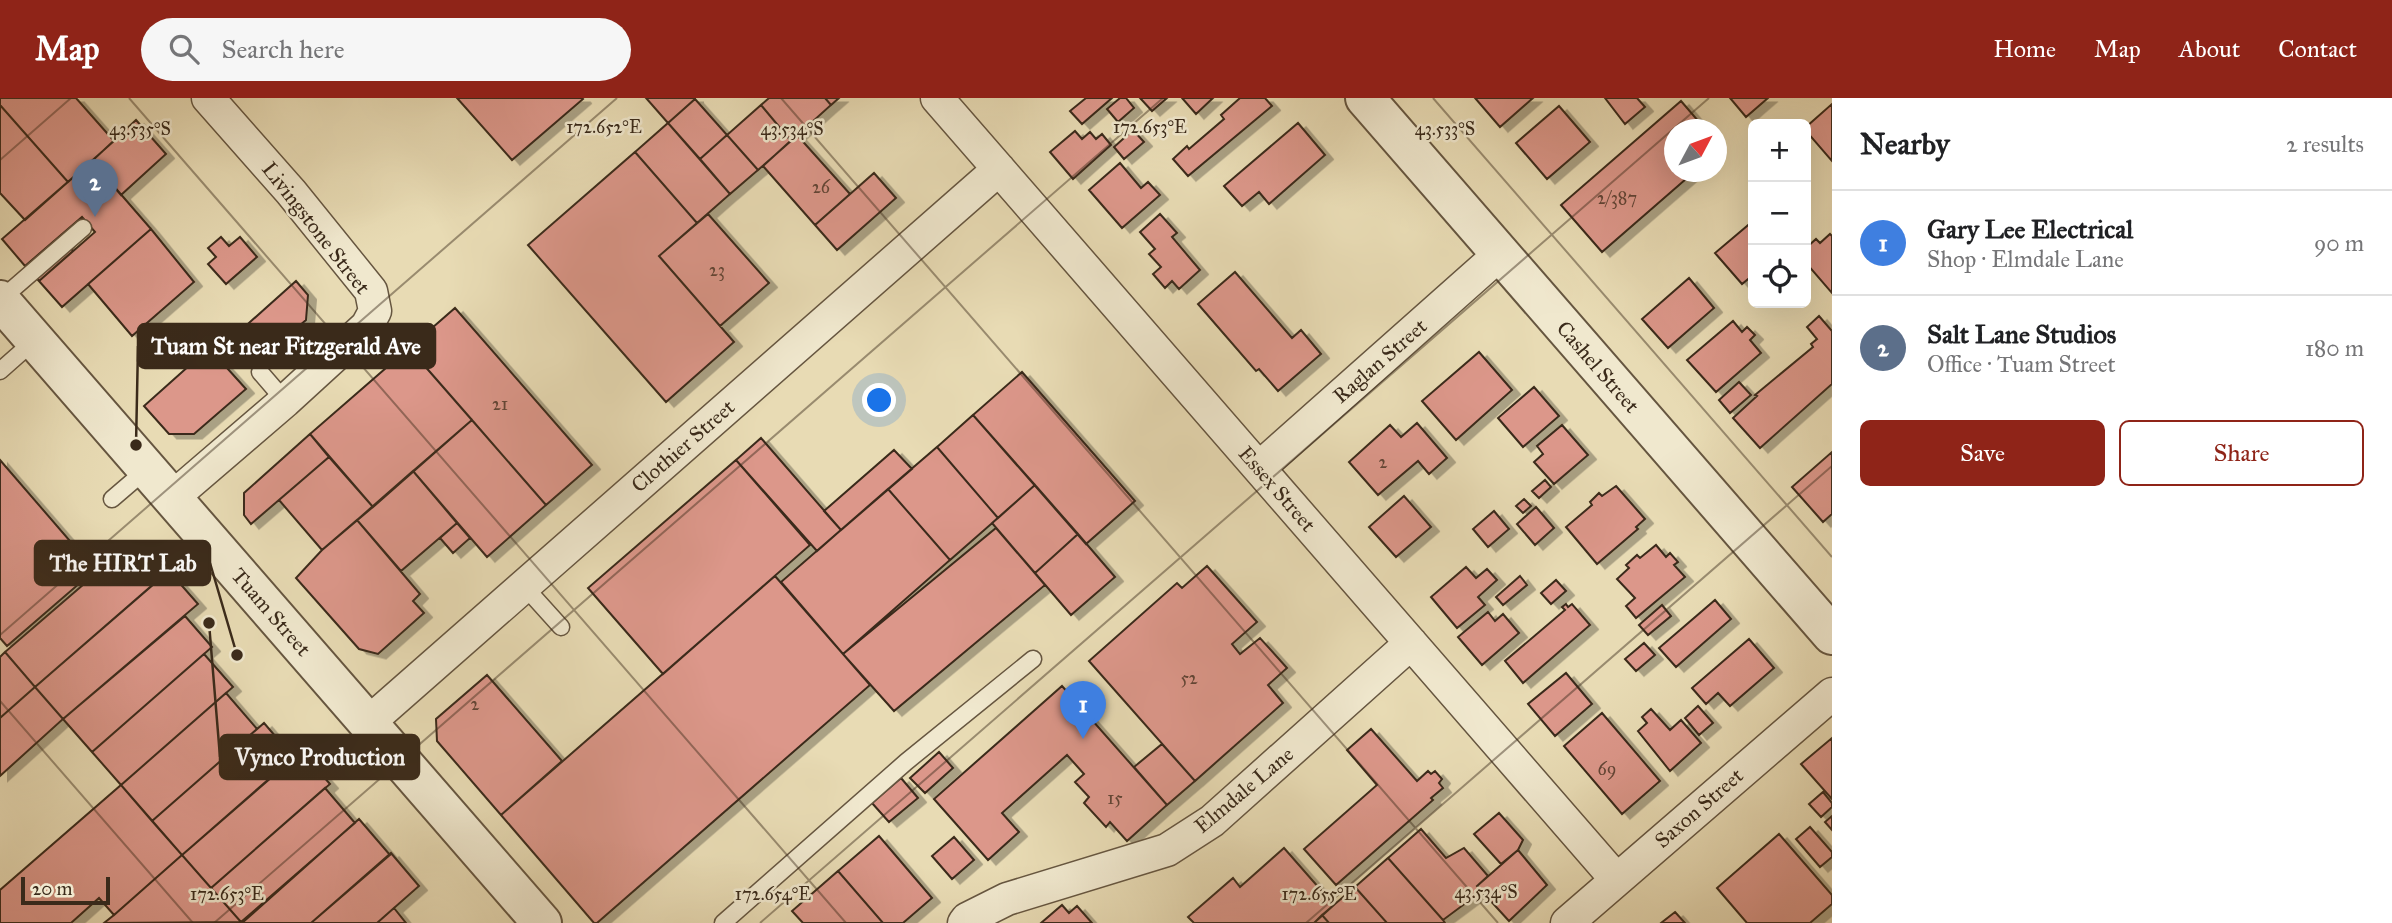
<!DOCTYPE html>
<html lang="en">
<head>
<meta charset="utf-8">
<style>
  :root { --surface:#fff; --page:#f6f6f6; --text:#202124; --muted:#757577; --line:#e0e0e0; --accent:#8f2418 }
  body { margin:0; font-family:"IM FELL Great Primer",serif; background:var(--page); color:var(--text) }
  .controls { position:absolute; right:21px; top:21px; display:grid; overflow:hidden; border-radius:10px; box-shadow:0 7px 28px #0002 }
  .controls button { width:63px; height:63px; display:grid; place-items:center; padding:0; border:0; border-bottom:2px solid var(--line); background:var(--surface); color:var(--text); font:35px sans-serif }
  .compass { position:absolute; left:1664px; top:21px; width:63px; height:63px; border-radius:50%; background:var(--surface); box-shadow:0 7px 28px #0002; rotate:49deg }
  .scale { position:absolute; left:21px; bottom:18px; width:89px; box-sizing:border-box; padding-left:7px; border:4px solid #3a2a1a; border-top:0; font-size:19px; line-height:24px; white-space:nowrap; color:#3a2a1a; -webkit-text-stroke:5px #f0e8ce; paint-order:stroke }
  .you { position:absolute; left:880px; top:303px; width:24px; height:24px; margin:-18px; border:5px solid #fff; border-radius:50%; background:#1a73e8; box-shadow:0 0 0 10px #1a73e833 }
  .badge { display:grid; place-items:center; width:46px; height:46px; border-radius:50%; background:var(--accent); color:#fff; font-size:23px; font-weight:700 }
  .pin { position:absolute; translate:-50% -58px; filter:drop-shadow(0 2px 4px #0008) }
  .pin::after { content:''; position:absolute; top:37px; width:24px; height:21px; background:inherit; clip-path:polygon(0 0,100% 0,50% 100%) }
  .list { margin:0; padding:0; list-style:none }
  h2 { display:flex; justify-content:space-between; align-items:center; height:91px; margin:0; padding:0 28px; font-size:30px }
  h2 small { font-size:23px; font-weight:400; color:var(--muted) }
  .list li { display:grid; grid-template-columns:46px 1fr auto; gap:21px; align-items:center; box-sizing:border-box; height:105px; padding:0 28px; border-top:2px solid var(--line) }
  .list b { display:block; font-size:26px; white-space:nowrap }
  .list p { margin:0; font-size:23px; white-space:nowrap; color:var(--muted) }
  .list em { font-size:23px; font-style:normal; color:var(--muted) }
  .actions { display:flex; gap:14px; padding:21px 28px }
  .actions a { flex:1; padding:16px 0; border:2px solid var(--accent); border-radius:10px; text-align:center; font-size:24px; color:var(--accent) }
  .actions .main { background:var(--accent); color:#fff }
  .icon { flex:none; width:38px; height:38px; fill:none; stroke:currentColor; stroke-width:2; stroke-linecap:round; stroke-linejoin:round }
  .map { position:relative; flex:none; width:1832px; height:825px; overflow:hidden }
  header { display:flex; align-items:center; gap:42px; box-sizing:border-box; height:98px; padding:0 35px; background:var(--accent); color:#fff }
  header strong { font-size:33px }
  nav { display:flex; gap:38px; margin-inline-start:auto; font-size:24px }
  .search { width:490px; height:63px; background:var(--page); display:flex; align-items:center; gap:18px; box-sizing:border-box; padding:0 24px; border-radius:38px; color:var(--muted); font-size:26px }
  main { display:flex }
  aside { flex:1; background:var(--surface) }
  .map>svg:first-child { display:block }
</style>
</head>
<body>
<header>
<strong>Map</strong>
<div class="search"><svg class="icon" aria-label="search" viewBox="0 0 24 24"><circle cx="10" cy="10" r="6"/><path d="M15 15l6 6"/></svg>Search here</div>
<nav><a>Home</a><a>Map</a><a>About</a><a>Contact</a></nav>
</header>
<main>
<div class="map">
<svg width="1832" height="825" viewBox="0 0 1832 825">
  <defs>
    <filter id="shadow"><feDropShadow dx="8" dy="4.5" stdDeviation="0" flood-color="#0004"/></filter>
  </defs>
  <rect width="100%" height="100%" fill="#e8dbb4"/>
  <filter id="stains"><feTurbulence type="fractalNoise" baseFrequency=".00286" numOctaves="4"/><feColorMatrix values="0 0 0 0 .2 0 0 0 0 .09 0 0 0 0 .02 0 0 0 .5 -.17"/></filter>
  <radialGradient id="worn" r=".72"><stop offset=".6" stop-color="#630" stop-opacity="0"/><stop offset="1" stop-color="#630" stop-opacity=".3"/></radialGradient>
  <!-- building -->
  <path fill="#dc978a" stroke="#3a2a1a" stroke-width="2" filter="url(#shadow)" d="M0,0H76L114,43L68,84L0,7Z
    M457,0H582L583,1L512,62Z
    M646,0H695V1L668,25Z
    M769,0H825L831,7L791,43L761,7Z
    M825,0H839L831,7Z
    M1086,0H1112L1082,26L1070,13Z
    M1120,0H1126L1134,10L1118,24L1107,11Z
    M1140,0H1167L1152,13Z
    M1182,0H1213L1196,16Z
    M1240,0H1265L1272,8L1188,78L1173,61L1187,48L1189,51L1224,21L1221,17Z
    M1475,0H1533L1500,29Z
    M1605,0H1637L1645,9L1625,26Z
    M1730,0H1768L1746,19Z
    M695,1L727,37L700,61L668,25Z
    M1681,3L1706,32H1674V74H1694L1602,154L1561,107Z
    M1832,6V63L1806,33V29Z
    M0,7L68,84L25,122L0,95Z
    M761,7L791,43L758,72L727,37Z
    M1559,8L1590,44L1547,81L1516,45Z
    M136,22L166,56L121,97L92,63Z
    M668,25L730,96L697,125L635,54Z
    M1298,25L1325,57L1269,106L1259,94L1242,108L1224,88Z
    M1133,32L1144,44L1124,61L1114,49Z
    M1075,33L1082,41L1090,34L1096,41L1102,36L1111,47L1073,81L1050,54Z
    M727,37L758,72L730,96L700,61Z
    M797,37L850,96L815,127L763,68Z
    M635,54L697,125L659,158L734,244L666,304L528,147Z
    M92,63L151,131L62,209L39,183L95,134L82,119L25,168L2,141Z
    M1120,65L1141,90L1148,84L1160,97L1122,130L1089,92Z
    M874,75L896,100L837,152L815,127Z
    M708,116L769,185L720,228L659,158Z
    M1160,116L1177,135L1172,139L1200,172L1179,191L1172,183L1165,190L1153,176L1161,169L1149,156L1155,151L1140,134Z
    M1753,123V177L1742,186L1715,155Z
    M151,131L194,184L132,238L88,186Z
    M1830,136L1832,138V195L1806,165V150L1816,141L1820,145Z
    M60,138L73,153L39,183L25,168Z
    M221,139L229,148L240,139L257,159L226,186L208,166L216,159L208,150Z
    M1235,174L1292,240L1301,232L1321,256L1278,293L1259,271L1256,273L1198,206Z
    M1689,180L1714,210L1668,250L1642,221Z
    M296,183L308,197L306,222L263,259L240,233Z
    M455,210L592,367L546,407L409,250Z
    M1819,218L1832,233V286L1760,350L1733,320L1757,298L1755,297L1813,249L1811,246L1817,241L1807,229Z
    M1733,223L1742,234L1747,229L1755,237L1750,242L1761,255L1716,294L1687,262Z
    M209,250L246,291L194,336H169L144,308Z
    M409,250L472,322L373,409L310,336Z
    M1479,254L1512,292L1456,342L1422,303Z
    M1022,274L1135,403L1086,446L973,317Z
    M1739,284L1751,297L1730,315L1719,302Z
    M1534,289L1559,318L1523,349L1498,320Z
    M973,317L1035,387L998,420L937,349Z
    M472,322L546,407L487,459L413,373Z
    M1417,325L1447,360L1429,376L1418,363L1378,397L1349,364L1390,327L1401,339Z
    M1562,327L1588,357L1554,386L1534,364L1543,356L1537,348Z
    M310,336L329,359L251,426L244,417V395Z
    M761,340L841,432L817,453L736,362Z
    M937,349L998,420L950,462L888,391Z
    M894,352L912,371L841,432L824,413Z
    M1832,354V416L1823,424L1792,389Z
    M329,359L373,409L322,452L279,402Z
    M0,362L95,472L7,548L0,540Z
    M736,362L810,447L663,576L588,490Z
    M413,373L457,425L401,473L357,422Z
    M1545,382L1551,389L1539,400L1532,393Z
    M1035,387L1078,436L1035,475L992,425Z
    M1616,388L1645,421L1636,429L1638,431L1597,466L1566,429L1592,407L1590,404L1599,395L1602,398Z
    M888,391L950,462L843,556L781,484Z
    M1404,398L1431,429L1396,459L1369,429Z
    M1524,401L1531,408L1523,415L1516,408Z
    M1536,409L1554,430L1535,447L1517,426Z
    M1494,413L1509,431L1488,449L1473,431Z
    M357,422L420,496L413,503L424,515L378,556L359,551L296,480L322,452Z
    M457,425L470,440L453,455L440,440Z
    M996,430L1045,487L894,613L843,556Z
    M1078,436L1115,479L1071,517L1035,475Z
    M1656,447L1666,459L1670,455L1678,464L1674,467L1685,479L1636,520L1626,508L1635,500L1617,481L1629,470L1626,467L1637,457L1640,460Z
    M127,449L157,483L35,589L5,554Z
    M1207,468L1257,524L1232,546L1240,556L1260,540L1287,570L1268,587L1283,605L1195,683L1089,563L1177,485L1182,490Z
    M1466,469L1476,480L1487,471L1497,482L1478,499L1485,507L1457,530L1431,499Z
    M169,473L198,506L63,621L35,589Z
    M775,478L870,587L597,825H594L501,717Z
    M1520,478L1527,487L1503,507L1496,499Z
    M1556,482L1566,493L1551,506L1541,495Z
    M1715,502L1731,521L1676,569L1659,550Z
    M1566,506L1568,509L1572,506L1590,527L1523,585L1505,563L1565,512L1562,509Z
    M1662,507L1671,518L1648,537L1639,527Z
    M1488,514L1495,523L1503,516L1519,535L1482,567L1458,539Z
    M185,518L212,549L92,654L63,621Z
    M1749,541L1774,570L1730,608L1718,595L1706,606L1692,590Z
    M1644,545L1655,557L1636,573L1625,561Z
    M5,554L35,589L0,620V559Z
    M204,556L233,589L121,687L92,654Z
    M1566,575L1592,606L1555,638L1528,606Z
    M487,577L562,663L501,717L437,643L436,621Z
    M1062,588L1167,707L1127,743L1110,724L1106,729L1084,705L1089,699L1075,684L1084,676L1067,657L1002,715L1019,734L988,762L934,701Z
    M35,589L63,621L0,678V620Z
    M226,595L257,631L152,723L121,687Z
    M1698,608L1713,625L1699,637L1685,620Z
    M1651,611L1670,632L1681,622L1701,645L1670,673L1638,633L1647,625L1642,619Z
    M1602,615L1660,683L1622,716L1564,648Z
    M264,625L294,660L182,757L152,723Z
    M1371,631L1417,683L1428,673L1431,676L1435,673L1442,681L1439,685L1443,690L1431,700L1433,702L1336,787L1304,751L1377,687L1347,652Z
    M1832,640V701L1801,666Z
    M1162,646L1195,683L1167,707L1134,669Z
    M301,653L330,686L211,790L182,757Z
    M939,654L953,670L925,695L910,680Z
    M901,680L918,700L889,724L872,705Z
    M121,687L182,757L114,817L99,800L71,825H0V792Z
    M325,690L355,725L241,824L211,790Z
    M1823,694L1832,705V709L1821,719L1809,706Z
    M1499,715L1523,742L1518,752L1501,766L1474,736Z
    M1832,718V732L1825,724Z
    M359,721L390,757L311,825H242Z
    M1810,729L1832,754V759L1820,769L1796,741Z
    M1421,731L1446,760L1464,750L1488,778L1477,788L1482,793L1443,822L1388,760Z
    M1779,736L1832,797V806L1810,825H1747L1717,790Z
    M879,738L932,800L903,825H883L838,773Z
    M954,739L974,762L952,781L932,758Z
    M1284,750L1334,807L1314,825H1194L1188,819L1233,780L1240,789Z
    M1518,752L1547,787L1509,823L1477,788Z
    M391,755L419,788L377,825H311Z
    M182,757L241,824L104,825L114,817Z
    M1388,760L1443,822L1445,825H1387L1355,789Z
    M838,773L883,825H803L792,813Z
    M1355,789L1387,825H1329L1322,817Z
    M1062,807L1069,815L1077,808L1092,825H1041Z
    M394,810L406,825H377Z
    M1675,814L1685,825H1661Z
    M1322,817L1329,825H1314Z"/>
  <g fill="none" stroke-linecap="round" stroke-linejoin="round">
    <!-- service casing -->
    <g stroke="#665640" stroke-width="19">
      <path id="service" d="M0,202L83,130
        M0,273L35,242
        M260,274L285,303
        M112,401L147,371
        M524,488L561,529
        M723,825L906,664L1033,561"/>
    </g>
    <!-- minor casing -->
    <g stroke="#665640" stroke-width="35">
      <path id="minor" d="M937,0L1616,781
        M1259,370L1500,156
        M172,400L285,303L367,228L375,213L371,193L291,94L208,0
        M368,625L999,71
        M964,825L967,821L1007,801L1167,752L1212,723L1411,545
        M1567,825L1832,596"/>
    </g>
    <!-- tertiary casing -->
    <g stroke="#665640" stroke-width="42">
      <path id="tertiary" d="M1365,0L1832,537
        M0,202L542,825"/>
    </g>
    <!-- service -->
    <use href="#service" stroke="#f0e8ce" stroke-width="16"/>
    <!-- minor -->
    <use href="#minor" stroke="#f0e8ce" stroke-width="32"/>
    <!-- tertiary -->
    <use href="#tertiary" stroke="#f0e8ce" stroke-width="38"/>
  </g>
  <!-- ticks -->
  <path fill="none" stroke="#3a2a1a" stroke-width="2" stroke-opacity="0.45" d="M129,0L846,825M781,0L1498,825M1433,0L1832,459M0,62L71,0M0,537L617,0M0,603L193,825M214,825L1163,0M760,825L1709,0M1306,825L1832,368"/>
  <g text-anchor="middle" stroke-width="5" stroke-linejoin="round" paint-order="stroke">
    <!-- number labels -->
    <g font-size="18" fill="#624536">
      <text x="821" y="95">26</text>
      <text x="1617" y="106">2/387</text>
      <text x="717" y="178">23</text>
      <text x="500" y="312">21</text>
      <text x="1383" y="370">2</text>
      <text x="1189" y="586">52</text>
      <text x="475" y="612">2</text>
      <text x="1607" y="677">69</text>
      <text x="1115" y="706">15</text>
    </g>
    <!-- street labels -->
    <g font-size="21" fill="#3a2a1a" stroke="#f0e8ce">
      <text transform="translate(316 130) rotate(52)" y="7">Livingstone Street</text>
      <text transform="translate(1380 263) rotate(-41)" y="7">Raglan Street</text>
      <text transform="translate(1598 269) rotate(49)" y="7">Cashel Street</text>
      <text transform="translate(683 348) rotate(-41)" y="7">Clothier Street</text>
      <text transform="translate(1277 391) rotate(49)" y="7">Essex Street</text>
      <text transform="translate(271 514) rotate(49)" y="7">Tuam Street</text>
      <text transform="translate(1244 692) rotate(-40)" y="7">Elmdale Lane</text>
      <text transform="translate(1699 710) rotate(-41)" y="7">Saxon Street</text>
    </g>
  </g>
  <g font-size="18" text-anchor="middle" fill="#3a2a1a" stroke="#f0e8ce" stroke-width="5" stroke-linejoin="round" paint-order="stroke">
    <text x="604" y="35">172.652°E</text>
    <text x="1150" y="35">172.653°E</text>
    <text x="140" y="37">43.535°S</text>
    <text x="792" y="37">43.534°S</text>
    <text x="1445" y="37">43.533°S</text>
    <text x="1486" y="800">43.534°S</text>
    <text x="227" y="802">172.653°E</text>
    <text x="773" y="802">172.654°E</text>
    <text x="1319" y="802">172.655°E</text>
  </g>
  <!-- callouts -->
  <path fill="none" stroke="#3a2a1a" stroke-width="2.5" d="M136 347L138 248M237 557L210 465M209 525L220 659"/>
  <g fill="#3a2a1a" stroke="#f0e8ce" stroke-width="2.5">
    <circle cx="136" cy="347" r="7"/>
    <circle cx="237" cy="557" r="7"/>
    <circle cx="209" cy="525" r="7"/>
  </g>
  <g fill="#3a2a1a" stroke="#3a2a1a" stroke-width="2.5">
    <rect x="138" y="226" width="297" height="44" rx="7"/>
    <rect x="35" y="443" width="175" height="44" rx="7"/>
    <rect x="220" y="637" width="199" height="44" rx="7"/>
  </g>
  <g font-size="23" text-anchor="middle" font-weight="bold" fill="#fff">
    <text x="286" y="256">Tuam St near Fitzgerald Ave</text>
    <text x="123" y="473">The HIRT Lab</text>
    <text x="320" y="667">Vynco Production</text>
  </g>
  <rect width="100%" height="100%" filter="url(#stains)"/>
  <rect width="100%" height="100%" fill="url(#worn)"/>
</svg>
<div class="controls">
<button>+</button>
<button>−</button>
<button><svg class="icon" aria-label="locate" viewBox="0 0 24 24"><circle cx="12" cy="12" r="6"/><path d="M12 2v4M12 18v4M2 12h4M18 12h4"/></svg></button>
</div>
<svg class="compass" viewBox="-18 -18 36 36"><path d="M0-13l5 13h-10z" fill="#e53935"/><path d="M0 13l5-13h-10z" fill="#757577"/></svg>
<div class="scale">20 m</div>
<div class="you"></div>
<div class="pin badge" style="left:1083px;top:641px;background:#3f7fe0">1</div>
<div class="pin badge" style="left:95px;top:119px;background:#5c6f8a">2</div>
</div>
<aside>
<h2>Nearby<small>2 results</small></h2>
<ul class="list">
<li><span class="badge" style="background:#3f7fe0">1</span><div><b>Gary Lee Electrical</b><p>Shop · Elmdale Lane</p></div><em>90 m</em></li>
<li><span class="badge" style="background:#5c6f8a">2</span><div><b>Salt Lane Studios</b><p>Office · Tuam Street</p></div><em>180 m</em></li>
</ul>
<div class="actions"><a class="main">Save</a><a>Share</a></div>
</aside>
</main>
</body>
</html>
